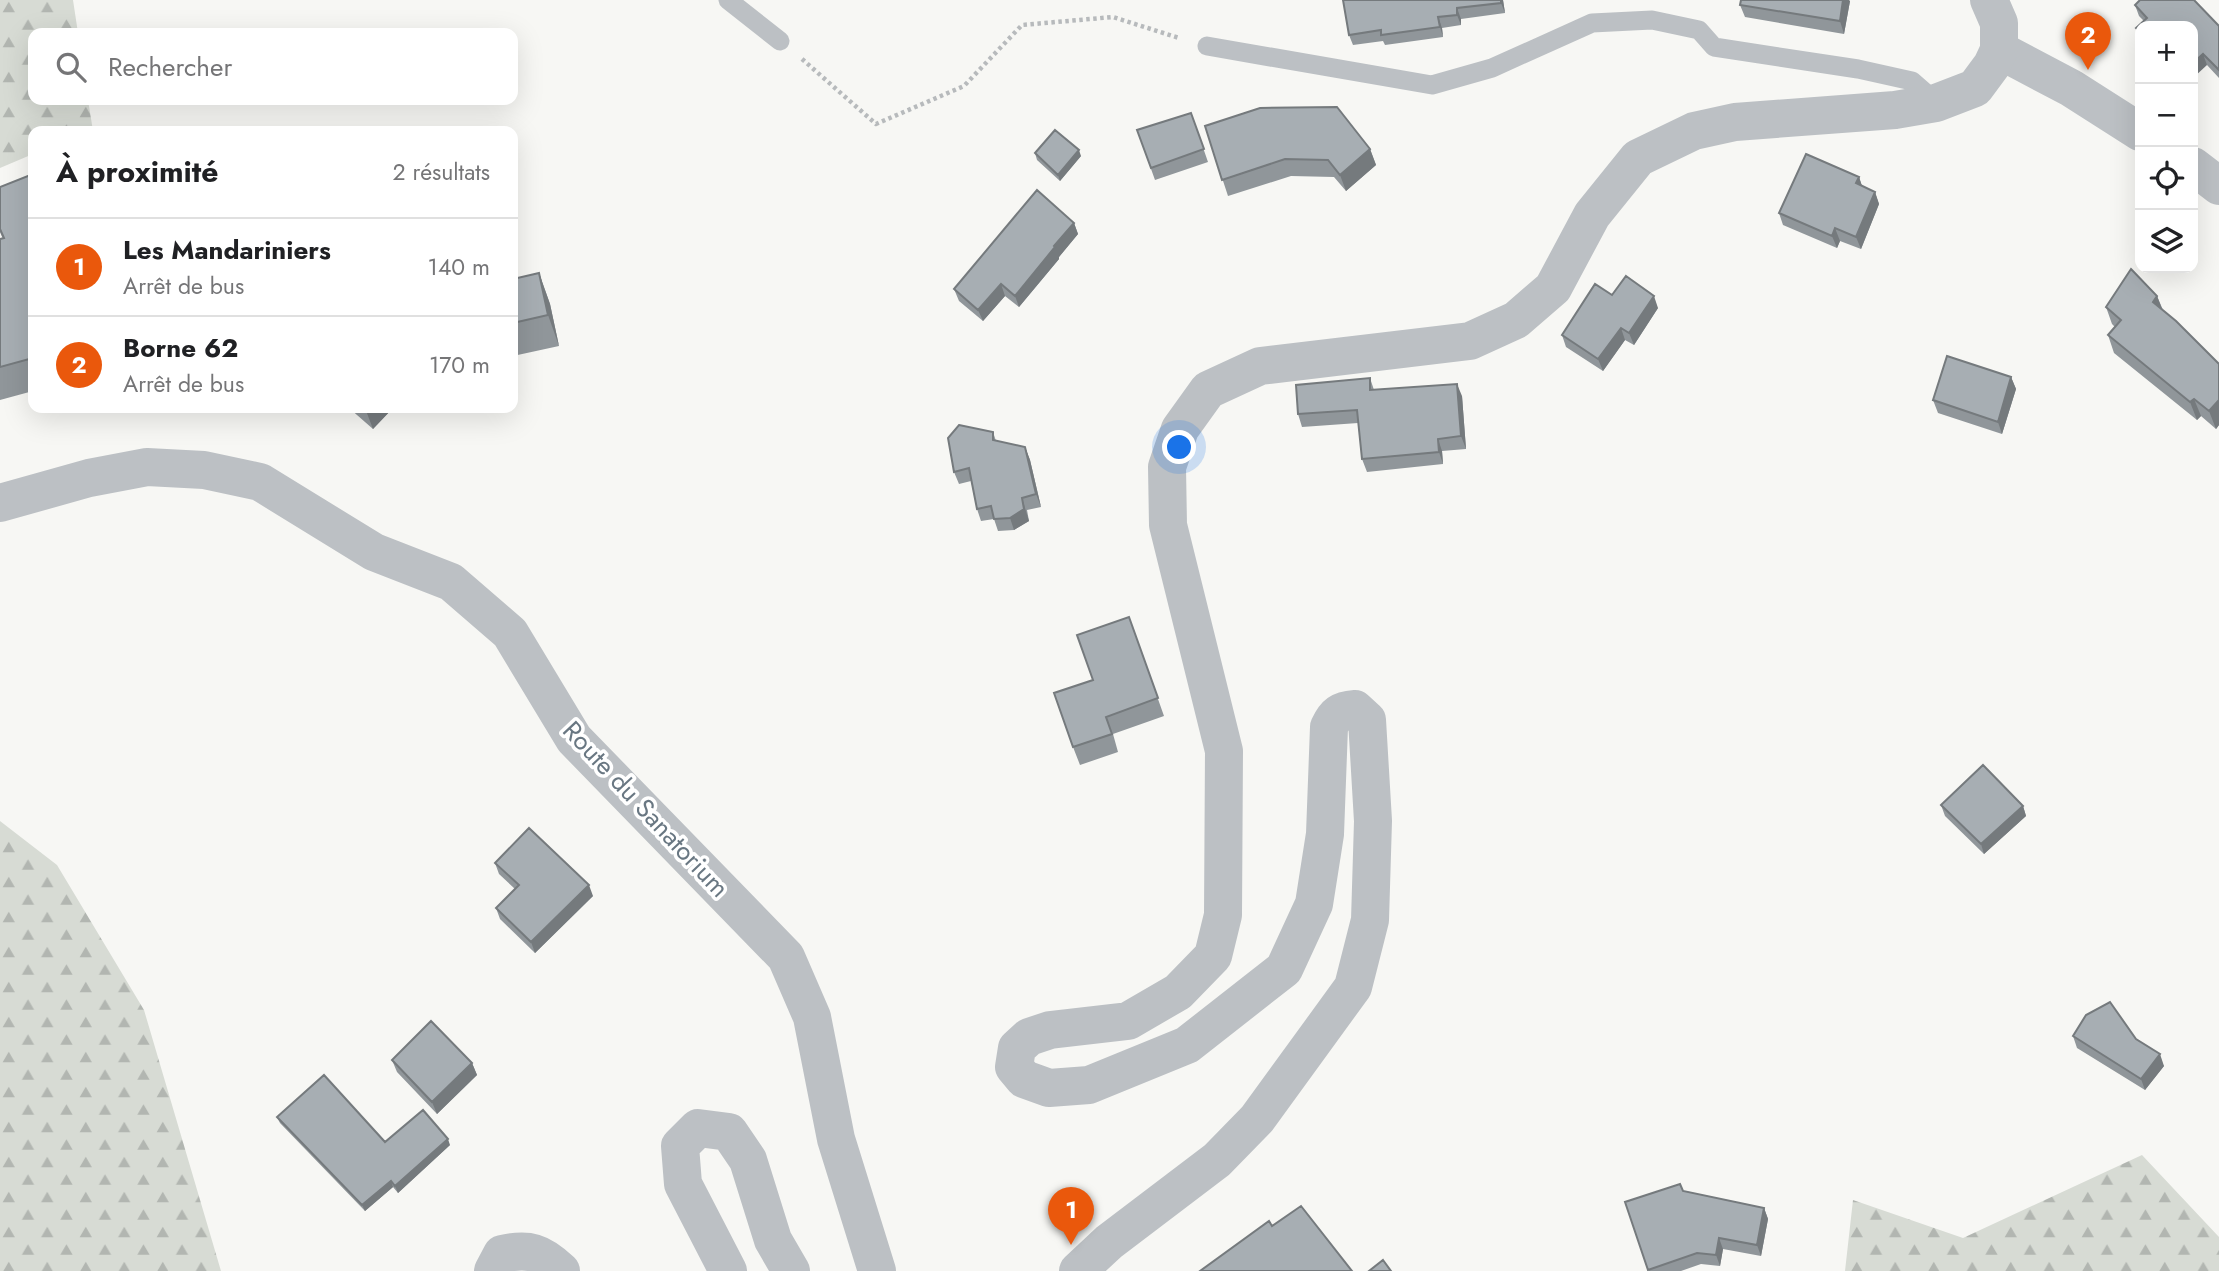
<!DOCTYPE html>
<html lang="fr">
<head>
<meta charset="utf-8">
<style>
  :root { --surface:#fff; --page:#f2f2f2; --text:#202124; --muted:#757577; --line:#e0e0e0; --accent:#ea580c }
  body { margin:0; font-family:Jost,sans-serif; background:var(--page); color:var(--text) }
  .controls { position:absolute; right:21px; top:21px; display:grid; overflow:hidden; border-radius:14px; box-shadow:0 7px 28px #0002 }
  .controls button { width:63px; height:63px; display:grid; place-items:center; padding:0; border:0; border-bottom:2px solid var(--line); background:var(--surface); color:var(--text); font:35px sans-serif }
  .you { position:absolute; left:1180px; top:448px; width:24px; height:24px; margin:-18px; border:5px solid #fff; border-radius:50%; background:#1a73e8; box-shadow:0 0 0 10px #1a73e833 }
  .badge { display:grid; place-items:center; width:46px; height:46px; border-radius:50%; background:var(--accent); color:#fff; font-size:23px; font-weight:700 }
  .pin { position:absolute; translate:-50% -58px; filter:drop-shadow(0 2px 4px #0008) }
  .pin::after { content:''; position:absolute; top:37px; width:24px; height:21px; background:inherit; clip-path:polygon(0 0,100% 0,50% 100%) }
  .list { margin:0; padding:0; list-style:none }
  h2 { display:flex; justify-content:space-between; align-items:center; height:91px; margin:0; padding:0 28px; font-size:30px }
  h2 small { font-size:23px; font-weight:400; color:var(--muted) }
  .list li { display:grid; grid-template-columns:46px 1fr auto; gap:21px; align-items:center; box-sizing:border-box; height:98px; padding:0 28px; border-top:2px solid var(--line) }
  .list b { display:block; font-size:26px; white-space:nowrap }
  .list p { margin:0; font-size:23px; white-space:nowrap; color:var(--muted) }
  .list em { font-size:23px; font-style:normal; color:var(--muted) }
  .icon { flex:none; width:38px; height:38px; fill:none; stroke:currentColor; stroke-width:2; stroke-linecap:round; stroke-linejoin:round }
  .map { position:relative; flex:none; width:2219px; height:1271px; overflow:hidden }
  .search { position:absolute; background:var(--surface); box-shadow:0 7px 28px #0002; left:28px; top:28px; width:490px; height:77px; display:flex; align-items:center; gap:18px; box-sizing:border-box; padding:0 24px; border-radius:14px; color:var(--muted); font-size:26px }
  .panel { position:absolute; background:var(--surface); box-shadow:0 7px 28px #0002; left:28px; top:126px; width:490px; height:287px; border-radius:14px }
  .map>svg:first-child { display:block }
</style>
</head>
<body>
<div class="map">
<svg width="2219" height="1271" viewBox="0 0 2219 1271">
  <defs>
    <pattern id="forest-firs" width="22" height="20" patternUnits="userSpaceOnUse" patternTransform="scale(1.75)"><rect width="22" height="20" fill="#d7dbd4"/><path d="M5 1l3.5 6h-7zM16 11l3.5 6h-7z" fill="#b2b6b1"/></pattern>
  </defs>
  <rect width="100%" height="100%" fill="#f7f7f4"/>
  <!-- forest -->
  <path fill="url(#forest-firs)" d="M0,0H73L78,33H33V100H88L93,131H33V154L0,168Z
    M0,821L57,865L144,1010L221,1271H0Z
    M2142,1155L2219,1237V1271H1845L1853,1200L1963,1238Z"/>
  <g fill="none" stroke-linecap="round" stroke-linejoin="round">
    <!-- path -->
    <path stroke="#b7babc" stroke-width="4.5" stroke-dasharray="3.5 3.5" stroke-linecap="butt" d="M802,59L876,124L964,86L1022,25L1113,17L1179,38"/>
    <!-- service -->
    <path stroke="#bcc0c4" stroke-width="19" d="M728,0L780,41
      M1207,46L1432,85L1492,68L1592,23L1652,20L1699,30L1714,47L1858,69L1912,81L1936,102"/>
    <!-- minor -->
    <path stroke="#bcc0c4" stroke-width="38" d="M1999,50L2071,88L2140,132
      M2193,166L2219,186
      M0,503L89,478L147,467L204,470L260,482L374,552L451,582L510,633L574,739L786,957L812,1017L836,1139L877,1271"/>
    <!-- tertiary -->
    <path stroke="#bcc0c4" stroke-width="38" d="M493,1271L502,1254C529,1248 541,1252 561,1271
      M728,1271L683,1184L680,1146L698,1128L729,1132L748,1160L773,1240L791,1271
      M1078,1271L1109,1242L1217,1160L1257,1119L1353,987L1370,920L1373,821L1367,720L1355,709C1340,710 1335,714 1329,727L1325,834L1314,904L1284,969L1187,1045L1089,1085L1049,1088L1024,1079L1014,1067L1017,1048L1029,1037L1050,1030L1128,1021L1178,992L1213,956L1223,915L1224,751L1168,525L1167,467L1180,429L1208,390L1260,366L1470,341L1516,320L1553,288L1592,215L1638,158L1694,131L1735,122L1895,110L1936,103L1975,88L1992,65L1999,50V23L1989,0"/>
  </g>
  <!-- wall -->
  <path fill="#90969a" d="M1343,0H1503L1505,13L1461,19V25L1442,28L1443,37L1385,45L1383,41L1353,45L1349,35Z
    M1850,1L1844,34L1745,17L1740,5Z
    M2135,5L2219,26V78L2207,65L2140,26V39L2136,28L2144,21L2139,16Z
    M1191,113L1208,162L1155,180L1137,130Z
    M1205,126L1370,149L1376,165L1346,191L1334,177L1291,176L1228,196Z
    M1035,153L1081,156L1060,181L1037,160Z
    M33,174V391L0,400V239H3L0,232V187Z
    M1859,177L1862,186L1875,192L1879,204L1861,249L1840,241L1837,248L1783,225L1779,213Z
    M1074,223L1078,234L1059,257V259L1019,307L1005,296L983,321L959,301L954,289Z
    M539,273L550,304L559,346L513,356V279Z
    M1612,295L1658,308L1634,345L1625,340L1603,371L1566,347L1562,335Z
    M2157,296L2163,310L2219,364V425L2216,429L2201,416L2197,420L2114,353L2108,335L2115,327L2112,324L2106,307Z
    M2011,377L2016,389L2002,434L1938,413L1933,400Z
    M1370,378L1374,390L1462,396L1466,449L1442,451L1443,464L1367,472L1362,459L1358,423L1302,427L1298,414Z
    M349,408H393L373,429Z
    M993,432L996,441L1025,447L1030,460L1041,507L1027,510L1029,521L1014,530L998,531L994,519L981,521L977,509L971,481L959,484L954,472Z
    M1129,617L1164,716L1113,734L1118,752L1080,765L1073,747L1093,680Z
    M1941,805L2023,806L2026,816L1984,854L1945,816Z
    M495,863L593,896L535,953L500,919L496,908L515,889L499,874Z
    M2073,1036L2136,1039L2164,1066L2145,1090L2077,1048Z
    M392,1060L472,1063L477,1075L437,1114L397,1072Z
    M277,1117L385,1142L450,1145L398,1193L393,1187L365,1211L280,1123Z
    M1683,1191L1764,1208L1768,1219L1761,1256L1723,1249L1720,1266L1701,1264L1681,1271H1649L1625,1202Z"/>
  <!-- shaded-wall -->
  <path fill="#757a7d" d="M1501,0H1503L1505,13L1501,3Z
    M1843,0H1849L1850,1L1844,34L1840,21Z
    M1457,8L1461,19V25L1457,15Z
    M1438,17L1442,28L1443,37L1440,27Z
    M2203,54L2207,65L2193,78V63Z
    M1370,149L1376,165L1346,191L1340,175Z
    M1079,150L1081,156L1060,181L1058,175Z
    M1859,177L1863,189L1856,183Z
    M1875,192L1879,204L1861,249L1856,237Z
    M1074,223L1078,234L1059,257V259L1019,307L1015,296L1054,246Z
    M1835,228L1840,241L1837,248L1832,236Z
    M539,273L550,304L559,346L548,315Z
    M1001,284L1005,296L983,321L978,310Z
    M1654,296L1658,308L1634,345L1629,333Z
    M2157,296L2164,314L2153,302Z
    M1621,328L1625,340L1603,371L1598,359Z
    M2011,377L2016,389L2002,434L1998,422Z
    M1457,384L1462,396L1466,449L1461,436Z
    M2194,399L2201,416L2197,420L2190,402Z
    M2219,400V425L2216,429L2209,411Z
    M365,408H393L373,429Z
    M1438,439L1442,451L1443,464L1439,452Z
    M1025,447L1030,460L1041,507L1036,494Z
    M1022,498L1029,521L1014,530L1010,518Z
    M2023,806L2026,816L1984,854L1981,844Z
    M589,885L593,896L535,953L531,942Z
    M2160,1054L2164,1066L2145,1090L2141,1079Z
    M472,1063L477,1075L437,1114L432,1102Z
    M448,1139L450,1145L398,1193L395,1186Z
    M391,1181L393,1187L365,1211L362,1205Z
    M1764,1208L1768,1219L1761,1256L1757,1245Z
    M1719,1238L1723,1249L1720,1266L1716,1255Z"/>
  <!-- building -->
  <path fill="#a7aeb3" stroke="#757a7d" stroke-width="2" d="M1343,0H1501V3L1457,8V15L1438,17L1440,27L1381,35V30L1349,35Z
    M1741,0H1843L1840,21L1740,5Z
    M2140,0H2194L2219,26V70L2203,54L2193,63V26H2140V32L2136,28L2147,18L2135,5Z
    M1337,107L1370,149L1340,175L1328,160L1285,159L1222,180L1205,126L1260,108Z
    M1191,113L1204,149L1151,168L1137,130Z
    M1055,130L1079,150L1058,175L1035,153Z
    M1806,154L1859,177L1856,183L1875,192L1856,237L1835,228L1832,236L1779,213Z
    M33,174V358L0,367V239L4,238L0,229V187Z
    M1037,190L1074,223L1054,246L1055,247L1015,296L1001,284L978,310L954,289Z
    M2131,269L2157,296L2153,302L2176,321L2219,364V400L2209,411L2194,399L2190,402L2108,335L2121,320L2106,307Z
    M539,273L548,315L513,323V279Z
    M1626,276L1654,296L1629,333L1621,328L1598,359L1562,335L1595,284L1612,295Z
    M1947,356L2011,377L1998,422L1933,400Z
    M1370,378V390L1457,384L1461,436L1438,439L1439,452L1362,459L1357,410L1298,414L1296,385Z
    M959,425L993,432V440L1025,447L1036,494L1022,498L1024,509L1010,518L994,519L991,506L977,509L969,468L954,472L948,438Z
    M1129,617L1158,698L1106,717L1112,734L1073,747L1054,693L1093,680L1077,635Z
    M1983,765L2023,806L1981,844L1941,805Z
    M529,828L589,885L531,942L496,908L519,885L495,863Z
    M2110,1002L2136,1039L2160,1054L2141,1079L2073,1036L2086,1015Z
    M431,1021L472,1063L432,1102L392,1060Z
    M324,1075L385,1142L423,1110L448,1139L395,1186L391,1181L362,1205L277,1117Z
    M1680,1184L1683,1191L1764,1208L1757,1245L1719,1238L1716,1255L1697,1253L1648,1270L1625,1202Z
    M1301,1206L1352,1271H1200L1269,1221L1272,1226Z
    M1383,1260L1391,1271H1369Z"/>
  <g text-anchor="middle" stroke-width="7" stroke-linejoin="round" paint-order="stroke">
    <!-- street labels -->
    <g font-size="26" fill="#697782" stroke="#fff">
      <text transform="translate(646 809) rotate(47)" y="9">Route du Sanatorium</text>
    </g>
  </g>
</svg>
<div class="controls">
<button>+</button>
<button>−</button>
<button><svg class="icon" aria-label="locate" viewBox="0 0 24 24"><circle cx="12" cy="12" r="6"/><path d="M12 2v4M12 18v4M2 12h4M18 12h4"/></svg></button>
<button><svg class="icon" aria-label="layers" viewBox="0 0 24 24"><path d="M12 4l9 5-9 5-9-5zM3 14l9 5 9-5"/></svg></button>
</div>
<div class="you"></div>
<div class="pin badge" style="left:1071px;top:1245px">1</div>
<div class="pin badge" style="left:2088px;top:70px">2</div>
<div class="search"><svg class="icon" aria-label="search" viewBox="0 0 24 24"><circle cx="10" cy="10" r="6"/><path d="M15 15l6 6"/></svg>Rechercher</div>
<section class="panel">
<h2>À proximité<small>2 résultats</small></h2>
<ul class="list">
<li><span class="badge">1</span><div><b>Les Mandariniers</b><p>Arrêt de bus</p></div><em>140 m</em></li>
<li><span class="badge">2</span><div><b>Borne 62</b><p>Arrêt de bus</p></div><em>170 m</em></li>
</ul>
</section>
</div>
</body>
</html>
